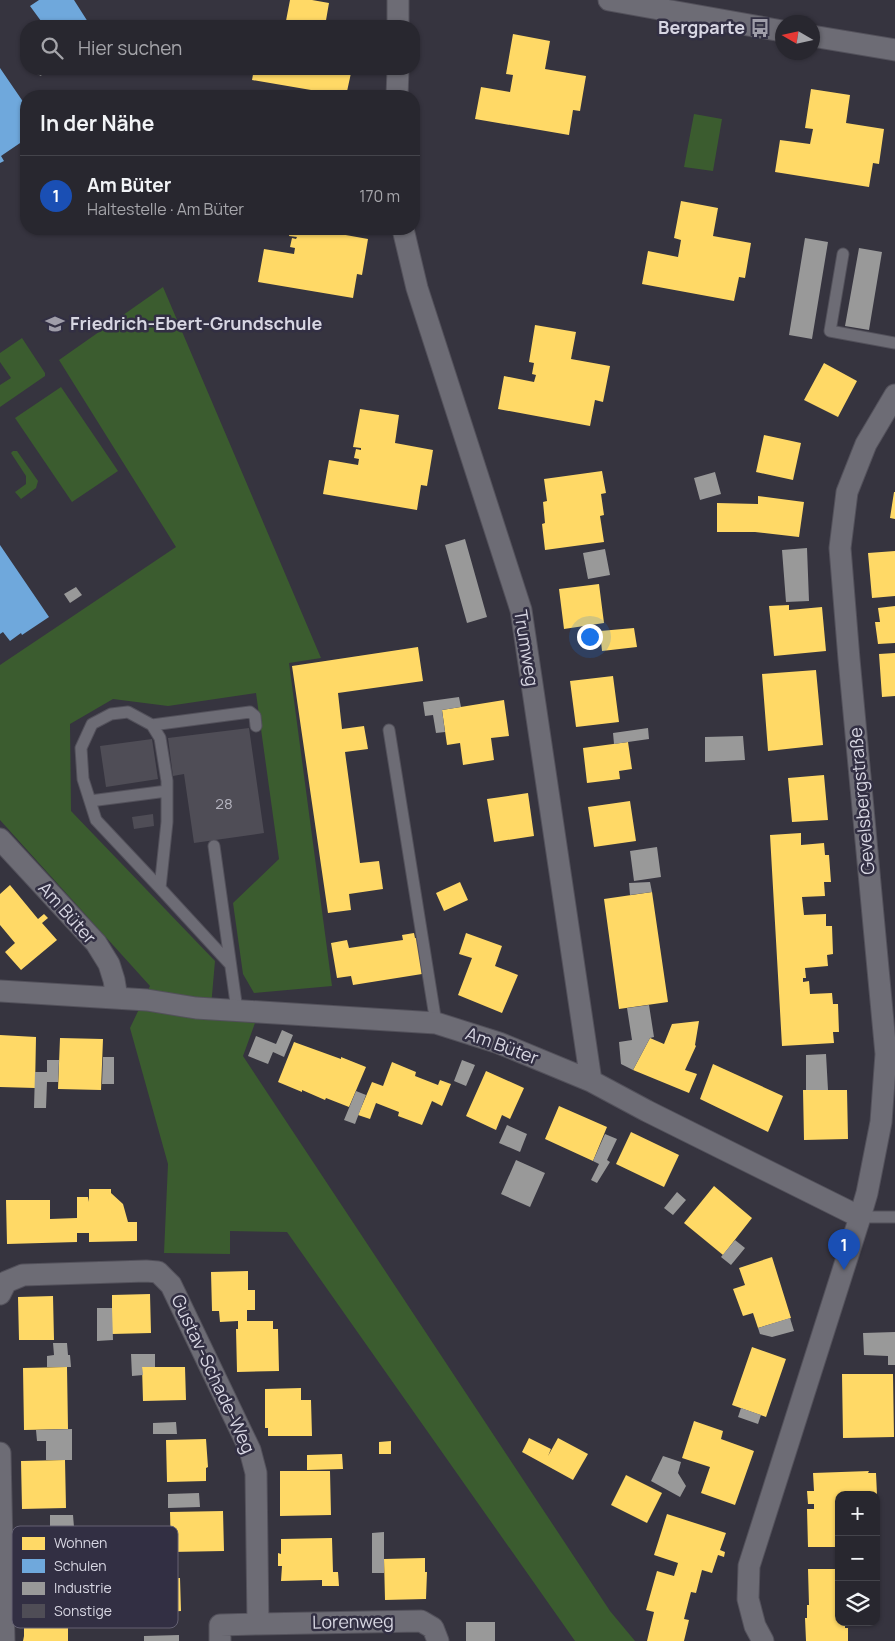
<!DOCTYPE html>
<html lang="de">
<head>
<meta charset="utf-8">
<style>
  :root { --surface:#28272f; --page:#302f37; --text:#f1f3f6; --muted:#a5a5aa; --line:#44444b; --accent:#8abfa5 }
  body { margin:0; font-family:Manrope,sans-serif; background:var(--page); color:var(--text) }
  .controls { position:absolute; right:15px; bottom:15px; display:grid; overflow:hidden; border-radius:10px; box-shadow:0 1px 4px #0004 }
  .controls button { width:45px; height:45px; display:grid; place-items:center; padding:0; border:0; border-bottom:1px solid var(--line); background:var(--surface); color:var(--text); font:25px sans-serif }
  .compass { position:absolute; left:775px; top:15px; width:45px; height:45px; border-radius:50%; background:var(--surface); box-shadow:0 1px 4px #0004; rotate:279deg }
  .you { position:absolute; left:589px; top:636px; width:18px; height:18px; margin:-12px; border:4px solid #fff; border-radius:50%; background:#1a73e8; box-shadow:0 0 0 8px #1a73e833 }
  .badge { display:grid; place-items:center; width:32px; height:32px; border-radius:50%; background:var(--accent); color:#fff; font-size:16px; font-weight:700 }
  .pin { position:absolute; translate:-50% -41px; filter:drop-shadow(0 1px 2px #0008) }
  .pin::after { content:''; position:absolute; top:26px; width:18px; height:15px; background:inherit; clip-path:polygon(0 0,100% 0,50% 100%) }
  .list { margin:0; padding:0; list-style:none }
  h2 { display:flex; justify-content:space-between; align-items:center; height:65px; margin:0; padding:0 20px; font-size:21px }
  h2 small { font-size:16px; font-weight:400; color:var(--muted) }
  .list li { display:grid; grid-template-columns:32px 1fr auto; gap:15px; align-items:center; box-sizing:border-box; height:80px; padding:0 20px; border-top:1px solid var(--line) }
  .list b { display:block; font-size:19px; white-space:nowrap }
  .list p { margin:0; font-size:16px; white-space:nowrap; color:var(--muted) }
  .list em { font-size:16px; font-style:normal; color:var(--muted) }
  .icon { flex:none; width:28px; height:28px; fill:none; stroke:currentColor; stroke-width:2; stroke-linecap:round; stroke-linejoin:round }
  .map { position:relative; flex:none; width:895px; height:1641px; overflow:hidden }
  .search { position:absolute; background:var(--surface); box-shadow:0 1px 4px #0004; left:20px; top:20px; width:400px; height:55px; display:flex; align-items:center; gap:12px; box-sizing:border-box; padding:0 18px; border-radius:20px; color:var(--muted); font-size:19px }
  .panel { position:absolute; background:var(--surface); box-shadow:0 1px 4px #0004; left:20px; top:90px; width:400px; height:145px; border-radius:20px }
  .map>svg:first-child { display:block }
</style>
</head>
<body>
<div class="map">
<svg width="895" height="1641" viewBox="0 0 895 1641">
  <rect width="100%" height="100%" fill="#36343f"/>
  <!-- green -->
  <path fill="#3b5c2f" d="M694,114L722,119L713,171L684,167Z
    M163,287L321,658L289,663L332,986L254,993L243,974L233,903L279,859L256,693L168,706L113,699L70,724L71,811L215,961L210,1018L255,1023L243,1056L610,1611L635,1641H575L287,1232L230,1231V1254L164,1253L168,1164L130,1028L150,986L0,820V665L176,547L59,360Z
    M22,338L45,373V376L0,407V385L11,378L0,362V353Z
    M61,387L118,471L72,502L15,418Z
    M13,451H17L38,481L36,488L21,499L15,492L26,484V476L11,453Z"/>
  <!-- homes -->
  <path fill="#ffd966" d="M290,0H312L329,3L325,26H285Z
    M513,34L550,41L545,69L586,76L580,111L573,110L569,135L475,119L481,87L510,92L513,75L506,74Z
    M254,69H357L356,74L351,73L346,96L252,80Z
    M811,89L850,95L846,123L884,129L879,164L873,163L869,187L775,172L780,140L810,144L813,129L805,128Z
    M681,201L718,208L713,236L751,243L745,278L739,277L734,301L642,284L648,251L678,257L681,240L674,238Z
    M290,229H330L329,232L368,239L362,275L357,274L353,298L258,282L264,249L294,254L295,248L290,247L292,238L296,239L297,237L289,236Z
    M535,325L576,332L571,359L610,366L603,402L595,400L590,426L498,409L504,376L534,382L536,375L532,374L534,363L529,362Z
    M824,363L857,381L838,417L804,400Z
    M360,409L399,415L395,443L433,450L427,486L421,485L417,510L323,494L329,460L358,465L359,459L354,458L356,449L361,450V448L353,447Z
    M764,435L801,443L793,480L756,472Z
    M602,471L606,493L601,494L604,515L600,516L604,542L545,550L542,524L545,523L543,502L547,501L544,479Z
    M894,492H895V519L890,518Z
    M758,496L804,502L799,537L755,532H717V503L758,504Z
    M895,551V596L872,598L868,553Z
    M599,584L604,623L564,629L559,589Z
    M789,605V610L822,607L826,651L774,656L769,606Z
    M895,606V643L878,644L875,622H880L878,608Z
    M634,628L637,647L602,651L600,631Z
    M418,647L423,681L338,693L342,729L364,726L368,749L345,752L360,863L379,861L383,889L349,894L351,910L328,913L292,666Z
    M895,653V696L882,697L879,654Z
    M816,670L823,745L768,751L762,674Z
    M613,676L619,722L576,727L570,681Z
    M504,700L509,736L491,738L494,760L463,765L460,743L447,745L442,710Z
    M628,742L632,769L619,771L620,779L587,783L583,748Z
    M824,775L828,820L792,822L788,778Z
    M528,793L534,836L494,842L487,799Z
    M630,801L636,841L594,847L588,807Z
    M801,833V845L824,843L825,855H829L831,882H824L825,896L802,897L804,915L826,914V926H832L833,954L827,955L828,966L805,968L806,978H803V982L809,981L810,994L832,993L833,1004H838L839,1032H833L834,1043L782,1046L770,835Z
    M460,882L468,900L444,911L436,893Z
    M10,885L38,919L44,914L48,918L42,923L57,940L21,970L5,952L15,943L0,925V894Z
    M652,892L668,1002L619,1009L604,899Z
    M414,933L415,938H417L422,974L353,985L351,976L337,978L331,943L347,940L349,948L403,940L402,935Z
    M466,933L502,946L495,966L518,975L502,1013L458,995L472,958L459,954Z
    M699,1021L695,1045L696,1046L685,1070L697,1074L689,1093L633,1070L650,1038L664,1044L672,1024Z
    M0,1035L36,1037L35,1088L0,1087Z
    M60,1038L103,1039L101,1090L58,1089Z
    M294,1042L341,1059V1057L366,1067L349,1107L326,1098L325,1100L302,1090V1092L278,1082Z
    M392,1062L416,1072L415,1076L438,1085L440,1080L451,1084L442,1106L432,1101L422,1125L398,1116L399,1112L376,1103L370,1119L358,1115L372,1082L383,1086Z
    M713,1064L783,1096L768,1132L700,1099Z
    M486,1071L524,1088L510,1119L502,1115L496,1130L466,1116Z
    M803,1090H847L848,1139L804,1140Z
    M559,1106L607,1127L593,1161L545,1139Z
    M631,1132L679,1155L664,1187L616,1164Z
    M714,1186L752,1218L723,1255L684,1223Z
    M89,1189H111V1193L123,1204L128,1222H137V1241L89,1242V1233H77V1242L7,1244L6,1200H50V1219L77,1218V1197H88L89,1202Z
    M772,1257L791,1318L758,1328L753,1313L743,1316L733,1289L745,1285L739,1268Z
    M248,1271V1290H255V1310H247V1321H273V1329H278L279,1371L237,1372L236,1329H238V1321L220,1322L219,1311H212L211,1272Z
    M150,1294L151,1333L112,1334V1295Z
    M53,1296L54,1340H19L18,1297Z
    M752,1347L786,1359L766,1417L732,1405Z
    M67,1367L68,1429L24,1430L23,1368Z
    M142,1367H185L186,1400L143,1401Z
    M842,1374H893L894,1437L843,1438Z
    M301,1388V1400H311L312,1436H268V1428H265V1389Z
    M694,1421L723,1431L721,1439L754,1451L735,1505L701,1493L710,1467L682,1458Z
    M529,1438L551,1449L548,1456L558,1438L588,1454L573,1480L522,1452Z
    M206,1439L208,1467L206,1468V1481L167,1482L166,1440Z
    M391,1441V1454H379V1442Z
    M342,1454L343,1469L307,1470V1455Z
    M65,1460L66,1508L22,1509L21,1461Z
    M280,1471H330L331,1515L280,1516Z
    M869,1471L868,1473H876L877,1495H839V1547H808L807,1509H814V1504H808L807,1491H814L813,1473Z
    M626,1475L662,1493L647,1523L611,1505Z
    M223,1511L224,1551L171,1552L170,1512Z
    M667,1514L726,1533L720,1550L725,1552L724,1557L718,1555L712,1573L702,1570L696,1593L691,1592L684,1619L689,1620L684,1641H647L654,1612L646,1610L657,1571L674,1576L678,1563L654,1555Z
    M332,1538L333,1572H338L339,1586H322V1580L281,1581L282,1566H278V1553L281,1554V1539Z
    M425,1558V1572H427L426,1599L385,1600L384,1559Z
    M808,1569H839V1622H845V1628H848V1641H806L805,1618H807V1605H809Z
    M180,1578L181,1611L167,1612V1616H152V1612H139L138,1579Z
    M68,1621V1641H23L24,1636V1622Z"/>
  <!-- schools -->
  <path fill="#6fa8dc" d="M39,0H74L88,22L81,26H47L43,20L41,21L30,6Z
    M0,68L26,106V139L1,156L4,161L0,163Z
    M0,545L49,617L22,635L21,633L10,641L3,632L0,634Z"/>
  <!-- industry -->
  <path fill="#999" d="M32,69H45L41,76L31,71Z
    M805,238L828,242L812,339L789,335Z
    M859,248L882,252L869,330L845,326Z
    M715,472L721,494L700,500L694,478Z
    M465,539L487,617L467,623L445,545Z
    M807,548L809,601L786,602L782,550Z
    M605,549L610,575L588,579L583,553Z
    M76,587L82,595L70,603L64,594Z
    M459,697L461,707L442,710L445,732L436,733L433,715L425,716L423,702Z
    M648,728L649,739L614,744L613,733Z
    M743,736L745,760L705,762V737Z
    M657,847L661,877L634,881L630,851Z
    M650,882L652,892L630,895L629,883Z
    M649,1005L654,1037L650,1038L633,1070L621,1064L619,1042L632,1040L627,1008Z
    M282,1030L293,1035L284,1057L273,1052L268,1064L248,1056L256,1036L276,1044Z
    M826,1054L828,1090H806V1055Z
    M103,1057H114V1084H102Z
    M47,1060H59L58,1082H47L46,1108H34L35,1072H47Z
    M462,1060L475,1065L466,1086L454,1081Z
    M356,1091L366,1095L355,1124L344,1120Z
    M507,1125L527,1134L520,1152L499,1143Z
    M605,1134L617,1139L607,1160L610,1162L597,1183L591,1180L599,1164L593,1161Z
    M516,1160L545,1173L530,1207L501,1194Z
    M677,1192L686,1200L673,1215L664,1208Z
    M735,1240L745,1248L731,1265L721,1257Z
    M97,1308H112L113,1340L97,1341Z
    M790,1318L794,1331L772,1337L760,1334L758,1328Z
    M895,1332V1365H888V1356L864,1355L863,1333Z
    M53,1343H67L68,1355H70L71,1367H47V1356L54,1355Z
    M131,1354H155V1367H142L143,1375L132,1376Z
    M741,1408L761,1415L758,1424L738,1417Z
    M176,1422L177,1434H153V1423Z
    M72,1429V1460H46V1441H37L36,1430Z
    M663,1456L681,1462L678,1473L686,1486L680,1497L651,1481Z
    M199,1493L200,1507L168,1508V1494Z
    M50,1515H73L74,1527H50Z
    M384,1532V1573H372V1533Z
    M466,1622H495V1641H466Z
    M179,1635V1641H144V1636Z"/>
  <!-- building -->
  <path fill="#4f4d56" d="M249,728L264,833L194,843L184,774L173,776L168,738Z
    M152,739L158,779L106,787L100,746Z
    M153,814L154,826L134,829L132,817Z"/>
  <g fill="none" stroke-linecap="round" stroke-linejoin="round">
    <!-- lane casing -->
    <g stroke="#53515b" stroke-width="13">
      <path id="lane" d="M843,254L830,331L895,343
        M152,725L250,712L255,716L256,726
        M389,730L436,1023
        M90,801L167,791
        M214,846L237,1010
        M160,888L167,822V781L160,738L152,725L128,712L111,714L92,724L81,748L83,779L96,820L160,888L230,964
        M860,1217H895"/>
    </g>
    <!-- street casing -->
    <g stroke="#53515b" stroke-width="23">
      <path id="street" d="M609,0L782,31
        M398,26V0
        M812,36L895,50
        M397,96L398,69
        M403,229L417,288L521,610L591,1081
        M0,839L96,943L109,964L114,980L117,998
        M0,991L147,1000L196,1008L436,1023L499,1043L591,1081L647,1111L860,1217
        M0,1294L6,1282L23,1275L146,1271L158,1272L171,1285L250,1450L256,1473L258,1624L220,1625V1641
        M0,1453L4,1641
        M258,1624L421,1621L433,1628L438,1641
        M763,1641L755,1626L748,1599L749,1566L860,1217L867,1193L881,1122L886,1054L849,659L840,548L847,492L866,444L895,395"/>
    </g>
    <!-- lane -->
    <use href="#lane" stroke="#6d6c75" stroke-width="11"/>
    <!-- street -->
    <use href="#street" stroke="#6d6c75" stroke-width="21"/>
  </g>
  <!-- icons -->
  <defs>
    <g id="bus-bare" transform="scale(1.5)"><path d="M-5-6H5V4H4V6H2V4H-2V6H-4V4H-5ZM-3.5-4V0h7V-4ZM-3.5 1.2v1.5H-2V1.2ZM2 1.2v1.5H3.5V1.2Z" fill="#9f9da9" stroke="#322f43" stroke-width="2.5" paint-order="stroke"/></g>
    <g id="school-bare" transform="scale(1.5)"><path d="M0-5L7-2L0 1L-7-2ZM-4 1L0 2.5L4 1V4Q0 6-4 4Z" fill="#9f9da9" stroke="#322f43" stroke-width="2.5" paint-order="stroke"/></g>
  </defs>
  <g fill-rule="evenodd">
    <use href="#bus-bare" x="760" y="28"/>
    <use href="#school-bare" x="55" y="324"/>
  </g>
  <g text-anchor="middle" stroke-width="5" stroke-linejoin="round" paint-order="stroke">
    <!-- number labels -->
    <g font-size="15" fill="#b5b4bf">
      <text x="224" y="809">28</text>
    </g>
    <!-- poi labels -->
    <g font-size="18" font-weight="bold" fill="#d7d6e2" stroke="#322f43" text-anchor="end">
      <text x="745" y="34">Bergparte</text>
      <text x="70" y="330" text-anchor="start">Friedrich-Ebert-Grundschule</text>
    </g>
    <!-- street labels -->
    <g font-size="18" fill="#d7d6e2" stroke="#322f43">
      <text transform="translate(526 648) rotate(81)" y="6">Trumweg</text>
      <text transform="translate(862 801) rotate(-95)" y="6">Gevelsbergstraße</text>
      <text transform="translate(67 913) rotate(48)" y="6">Am Büter</text>
      <text transform="translate(502 1046) rotate(20)" y="6">Am Büter</text>
      <text transform="translate(213 1374) rotate(65)" y="6">Gustav-Schade-Weg</text>
      <text transform="translate(353 1622) rotate(-1)" y="6">Lorenweg</text>
    </g>
  </g>
  <!-- legend -->
  <rect x="12" y="1526" width="166" height="102" rx="8" fill="#322f43" stroke="#646173" stroke-width="1"/>
  <rect x="22" y="1537" width="23" height="13" fill="#ffd966"/>
  <rect x="22" y="1559" width="23" height="14" fill="#6fa8dc"/>
  <rect x="22" y="1582" width="23" height="13" fill="#999"/>
  <rect x="22" y="1604" width="23" height="14" fill="#4f4d56"/>
  <g font-size="14" fill="#d7d6e2">
    <text x="54" y="1548">Wohnen</text>
    <text x="54" y="1571">Schulen</text>
    <text x="54" y="1593">Industrie</text>
    <text x="54" y="1616">Sonstige</text>
  </g>
</svg>
<div class="controls">
<button>+</button>
<button>−</button>
<button><svg class="icon" aria-label="layers" viewBox="0 0 24 24"><path d="M12 4l9 5-9 5-9-5zM3 14l9 5 9-5"/></svg></button>
</div>
<svg class="compass" viewBox="-18 -18 36 36"><path d="M0-13l5 13h-10z" fill="#e53935"/><path d="M0 13l5-13h-10z" fill="#a5a5aa"/></svg>
<div class="you"></div>
<div class="pin badge" style="left:844px;top:1270px;background:#1a4fb4">1</div>
<div class="search"><svg class="icon" aria-label="search" viewBox="0 0 24 24"><circle cx="10" cy="10" r="6"/><path d="M15 15l6 6"/></svg>Hier suchen</div>
<section class="panel">
<h2>In der Nähe<small></small></h2>
<ul class="list">
<li><span class="badge" style="background:#1a4fb4">1</span><div><b>Am Büter</b><p>Haltestelle · Am Büter</p></div><em>170 m</em></li>
</ul>
</section>
</div>
</body>
</html>
